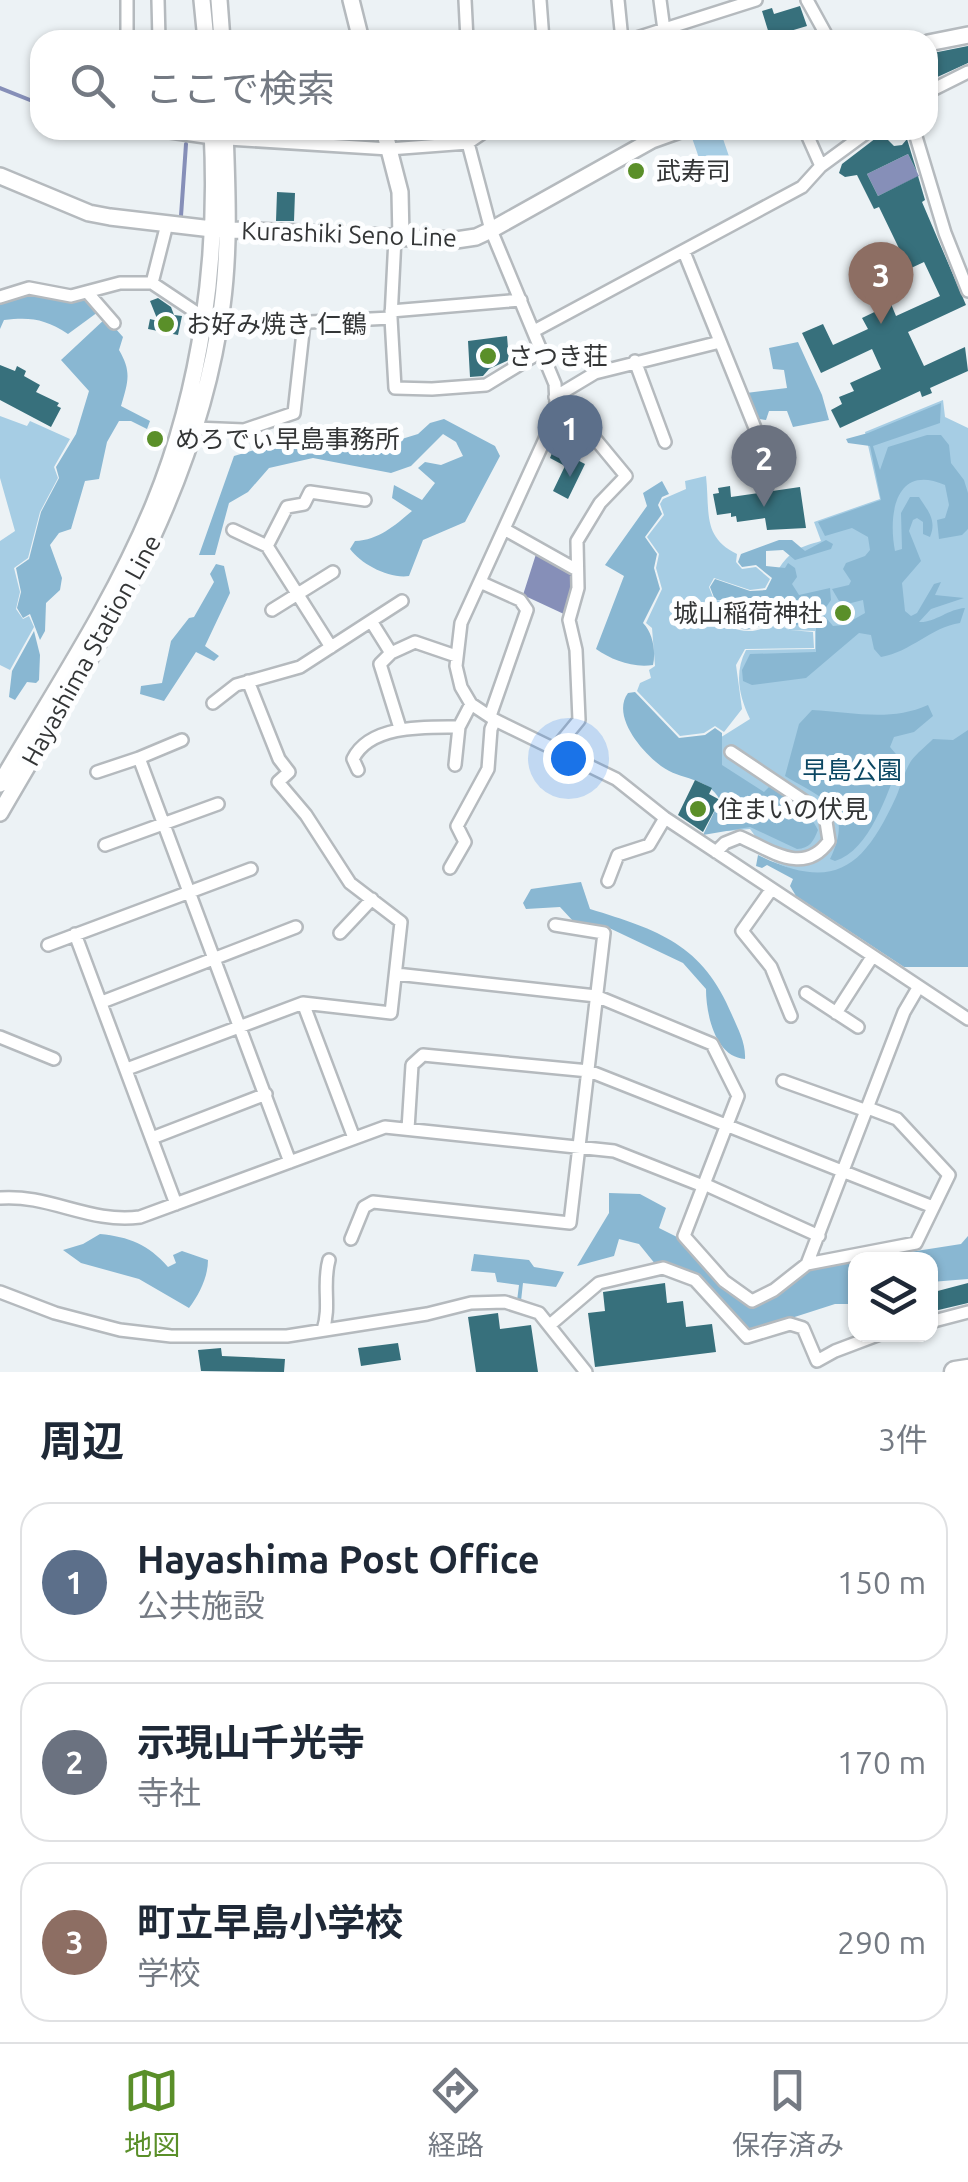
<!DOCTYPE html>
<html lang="ja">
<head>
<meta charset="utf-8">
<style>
  :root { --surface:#fff; --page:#f2f2f3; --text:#1f2937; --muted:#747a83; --line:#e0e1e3; --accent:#5a8f29 }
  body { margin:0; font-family:Ubuntu,"Noto Sans JP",sans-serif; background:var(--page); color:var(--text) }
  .controls { position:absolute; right:30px; bottom:30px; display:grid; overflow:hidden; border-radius:20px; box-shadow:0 2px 8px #0004 }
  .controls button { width:90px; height:90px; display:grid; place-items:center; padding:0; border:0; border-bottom:2px solid var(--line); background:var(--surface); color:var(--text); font:50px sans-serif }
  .you { position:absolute; left:568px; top:758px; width:35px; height:35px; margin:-25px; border:8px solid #fff; border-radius:50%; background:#1a73e8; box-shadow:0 0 0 15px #1a73e833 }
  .badge { display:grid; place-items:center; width:65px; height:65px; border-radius:50%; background:var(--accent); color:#fff; font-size:32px; font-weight:700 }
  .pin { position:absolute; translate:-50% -82px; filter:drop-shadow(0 2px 5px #0008) }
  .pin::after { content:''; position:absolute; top:52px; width:35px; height:30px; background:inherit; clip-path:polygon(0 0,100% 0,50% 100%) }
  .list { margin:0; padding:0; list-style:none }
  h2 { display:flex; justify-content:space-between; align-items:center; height:130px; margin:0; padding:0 40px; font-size:42px }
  h2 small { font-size:32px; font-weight:400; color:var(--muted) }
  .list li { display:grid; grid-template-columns:65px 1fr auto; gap:30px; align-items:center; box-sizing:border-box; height:160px; margin:0 20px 20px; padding:0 20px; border:2px solid var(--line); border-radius:30px }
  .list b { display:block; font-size:38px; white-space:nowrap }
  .list p { margin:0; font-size:32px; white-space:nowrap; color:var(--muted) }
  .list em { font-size:32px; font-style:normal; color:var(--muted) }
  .icon { flex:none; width:55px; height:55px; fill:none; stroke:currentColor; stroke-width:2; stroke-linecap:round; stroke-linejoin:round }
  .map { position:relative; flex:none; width:968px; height:1372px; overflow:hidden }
  .search { position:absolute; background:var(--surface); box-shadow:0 2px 8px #0004; left:30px; right:30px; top:30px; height:110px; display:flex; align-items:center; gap:25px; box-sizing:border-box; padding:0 35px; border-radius:30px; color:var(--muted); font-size:38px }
  .sheet { height:670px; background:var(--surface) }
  nav { display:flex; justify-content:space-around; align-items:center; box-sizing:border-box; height:140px; border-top:2px solid var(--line); background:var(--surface); font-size:28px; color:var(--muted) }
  nav a { display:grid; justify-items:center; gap:5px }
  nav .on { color:var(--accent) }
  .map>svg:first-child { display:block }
</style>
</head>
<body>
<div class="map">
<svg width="968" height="1372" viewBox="0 0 968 1372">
  <rect width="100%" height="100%" fill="#ecf2f5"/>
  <!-- green -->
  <path fill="#a6cde4" d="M704,130H720L733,168L706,178L691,135Z
    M943,400L945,417L968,428V806L896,888L801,873L774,862L750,829L727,831L707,746L750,719C739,696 734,673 746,650L815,649V631L790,630L813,632L814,648L745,649L736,665L742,709L724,732L715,726L704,733L680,736L637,691L640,683L651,678L649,670L655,666L652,628L646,623L662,589L656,568L659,554L647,537L664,515L660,504L663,499L686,489L685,481L706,476C710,512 702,537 737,554L736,562L742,569L756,567L770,579L765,588L750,590L714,578L709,587L714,600L728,601L726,626C746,633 757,634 774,621L789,630C764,613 766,576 791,554C799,547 811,544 821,541L814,522L880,499L865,432Z
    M0,416L27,426L30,421L70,439L54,467L58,478L40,512L28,558L14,568L20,592L16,609L23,619L29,616L34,627L10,670L0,665V541L15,531L0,478Z"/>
  <!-- forest -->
  <path fill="#89b7d2" d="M31,292L86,297L98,312L68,334C45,319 31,317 4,320L0,329V303Z
    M106,318L123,337L119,350C132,372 128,382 121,406L150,421L147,429L131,421H119L107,442L99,479L85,481L71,529L59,533L50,545L62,578L60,590L46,603L45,631L40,640L30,614L23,618L17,608L21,592L16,568L29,559L41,512L59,478L56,467L76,434L89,391L61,360Z
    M798,342L822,395L829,420L793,427L787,411H769L766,420L753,418L746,393L787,388L784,370L773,369L769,348Z
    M941,403L940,423L873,446L880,470L888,447L927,435H941L949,445L951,463L964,480L968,493V529L962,535L939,539L937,520L945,518L949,505L945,485C895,463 888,515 895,551L902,549L901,513L910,497H919C928,511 937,520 930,537L923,534V522L917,518L913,520L909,531L921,561L902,583L905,611L911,616L917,613L934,584L941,582L935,595L964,598L931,609L919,622C935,623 948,609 965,608L960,623C931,627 911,652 881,657L874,649L871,635L859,633L806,678L752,685L743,681L742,670L750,654L816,652V627L795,625L777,612C760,629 752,634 728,625L730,600H715L710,587L715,579L750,591L766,590L772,578L756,565L742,567L738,562L741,554L779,540H792L805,551L826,540L833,544L831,549L795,560L783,550L766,551V566L785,568L788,563L795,568L797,577L792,584L799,595L830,588L831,600L822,613L833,626L844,625L865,613L863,600L847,604L839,601L832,589L849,585L851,581L843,569L846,563L865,556L870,550L868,537L852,528L825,536L818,522L881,500L870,446L848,443L846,439L868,433Z
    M444,419L495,446L500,456L465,522L423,540L409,576C389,579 361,564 350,549L355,541C379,540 394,526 412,511L392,498L394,485L422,500L435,483L418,468L425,462L441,465L463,456L456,442L443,434L411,466L391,473L313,458L269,468L248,492L229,503L215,555H199L234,456L308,434L392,442L418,434L430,423Z
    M662,481L669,494L662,497L658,505L662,514L645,537L657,554L654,568L660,589L643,623C653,633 656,652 653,665C632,668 612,660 596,649L624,576L605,565L647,506L643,493Z
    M216,564L224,566L230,593L205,646L219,656L214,661L196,652L164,701L140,694L141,686L162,683L171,641L189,618L194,617L214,582L210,574Z
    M34,631L40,655L39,680L36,683L27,682L15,700L9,697L12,671Z
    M635,692L679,738L705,735L715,728L722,733V765L764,792L769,787C787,796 809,811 818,830C813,842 810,848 797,849L750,827L703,835L720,800C707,776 681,781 661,766C642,752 611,716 628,693Z
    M928,705L933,716L914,732L894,737L890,747L901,760C887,792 871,850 835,861L830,859C855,807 823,799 785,776L799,724L812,710C851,712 891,722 928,705Z
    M968,730V967H904L796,896L790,886L793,879L767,865L762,868L756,866L758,855C834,892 863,869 896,797C901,786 904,772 911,761C917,753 926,746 933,739L953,740Z
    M581,882L590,909C658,930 703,944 732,1015C738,1029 746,1043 745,1059C715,1057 706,1014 706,989L683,963L605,926L573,921L560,907L526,909L523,903L531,889Z
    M609,1193L640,1194L666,1208L659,1228L679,1238L751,1305L776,1295L810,1270L855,1261V1304H835L748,1332L698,1276L656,1265L639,1244L619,1239L614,1256L577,1266L609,1213Z
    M100,1234C129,1237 148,1244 168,1267L176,1263L173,1255L182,1251L208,1260C208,1277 199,1295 189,1308L139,1279L81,1263L63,1250L83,1244Z
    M968,1236V1279L931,1282L930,1260L865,1259L961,1244Z
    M474,1254L529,1260L534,1267L564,1272L556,1287L523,1283L521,1301H517L519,1285L497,1282L495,1273L471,1271Z"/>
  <!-- water -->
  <path fill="#868fb8" d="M908,154L919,176L878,196L867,174Z
    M537,551L574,573V589L566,615L523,595Z"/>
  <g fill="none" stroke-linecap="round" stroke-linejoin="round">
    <!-- stream -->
    <path stroke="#868fb8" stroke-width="4" d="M0,88L40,104
      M181,216L186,144"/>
  </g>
  <!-- building -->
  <path fill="#37707c" d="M800,6L807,26L770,37L762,11L772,8L774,14Z
    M968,46V63L933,79L928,67V54Z
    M879,130H887L886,138L894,146L902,145L907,139L917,172L908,154L867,174L878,196L918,176L925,200L922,202L966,305L908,332L924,366L965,347L968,371L930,388L932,393L922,397L920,391L840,428L831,410L842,404L839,397L854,391L850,383L881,369L872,349L821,373L802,333L823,324L833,345L868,329L862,318L891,304L896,316L940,296L924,262L909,269L879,207L874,209L857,175L845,177L839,173L842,164L876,138Z
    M277,192L295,193L294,221H276Z
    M158,298L171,307L174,315L182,316L178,335L148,329L150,319L158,321L150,301Z
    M507,336L509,360L489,369L483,376L470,377L468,341Z
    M0,365L15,371L17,366L26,371L24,376L40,385L36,392L59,403L57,406L61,408L51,427L0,400Z
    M554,448L585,464L568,499L553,491L565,466L550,458Z
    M730,486L731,497L800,487L806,528L767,530L765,518L737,522L736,516L731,517V513L717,515L713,494L719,493L718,488Z
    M695,780L712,788L709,794L720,800L703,832L678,815Z
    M665,1283L667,1303L683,1301L686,1327L712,1324L716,1352L595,1367L588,1313L605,1311L603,1292Z
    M968,1283V1303L930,1312V1293Z
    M498,1313L500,1329L531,1325L538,1372H476L468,1317Z
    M398,1343L401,1360L361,1366L358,1348Z
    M221,1348L222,1356L285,1359L284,1372L201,1371L198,1350Z"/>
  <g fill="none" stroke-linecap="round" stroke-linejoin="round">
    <!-- street casing -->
    <g stroke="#b5babe" stroke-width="16">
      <path id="street" d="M158,0L159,40
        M465,0L467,40
        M540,0L543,40
        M618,0L622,40
        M660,0L664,30
        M807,0L829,40
        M127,40V0
        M630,40L756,0
        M928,92L968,72
        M156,130L212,138L389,149L468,143L487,130
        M805,130L821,166
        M914,130L945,233L968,291
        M468,143L491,230L555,384L556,404L549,430L461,623L456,666L461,687L471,704L495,720L616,779L665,818L968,1019
        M684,252L755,428
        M152,283L167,224
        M87,292L114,323
        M0,297L29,288L71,296L120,283H152L203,317
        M391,311L521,300
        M391,318L395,388L432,389L486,385L542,351
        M219,323L249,325L391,318L395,238
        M534,331L802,187L821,166L870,130
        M635,361L665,442
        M555,397L595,373L720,342
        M195,428L244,430L294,413L304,323
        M504,529L577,570
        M233,530L267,546
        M480,582L520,600L527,610L490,716
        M272,610L333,572
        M371,621L402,601
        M331,647L267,546L287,507L304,504L310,492L365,500
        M391,653L380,664L400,728
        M213,703L236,685L300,667L371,621L391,653L415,642L456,656
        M555,749L579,720L576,650L569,620L578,588L577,541L600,503L626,476L559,395
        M139,758L182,740
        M455,765L459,727L471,704
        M358,770L353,759C370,724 427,727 459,727
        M97,772L139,758L290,1162
        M105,845L218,804
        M716,852L725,843L740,837C772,851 804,876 829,841L825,815L731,752
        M450,868L465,842L457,826L488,769L491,729L495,720
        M608,881L618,855L649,845L665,818
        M771,890L742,931L771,967L791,1016
        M340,933L372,899
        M75,934L176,1204
        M48,945L251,869
        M396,974L596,996L712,1044L738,1096L684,1236L724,1281L752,1301L774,1290L807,1264L916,1243L949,1175L897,1119L868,1108
        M806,993L858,1027
        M102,1002L296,927
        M303,1003L354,1138
        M836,1013L872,957
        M0,1037L54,1059
        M127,1069L303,1003L391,1013L401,922L350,883L306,815L278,782L289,772L279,759L248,681
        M783,1081L867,1111
        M408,1129L412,1065L423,1055L589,1071L933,1207
        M152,1138L266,1094
        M704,1184L819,1236
        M0,1198C49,1194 90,1224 140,1217L385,1127L614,1151L703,1186
        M351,1239L364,1207L373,1202L570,1223L604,933L555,925
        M807,1264L904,1012L918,988
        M0,1292L55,1313L120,1330L171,1336H287L427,1314L471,1303L505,1302L539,1313L586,1372
        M930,1322L968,1312
        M551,1324L599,1283L663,1268L695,1280L747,1337L790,1324L803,1328L817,1361L835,1351L880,1334
        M323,1330C331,1306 322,1285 329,1260"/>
    </g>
    <!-- secondary casing -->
    <g stroke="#b5babe" stroke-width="20">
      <path id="secondary" d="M202,0L206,40
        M219,0L222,40
        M351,0L361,40
        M928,43L968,35
        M384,130L400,192L401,238
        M0,176L89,213L110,217L212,229L456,240L476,237L491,230L652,140L680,130
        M0,784C53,693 114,602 154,504C202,387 219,255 212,130
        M0,813C93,652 198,494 222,306C230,247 227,189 225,130"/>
    </g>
    <!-- highway casing -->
    <g stroke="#b5babe" stroke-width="25">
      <path id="highway" d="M955,1372L968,1370"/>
    </g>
    <!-- street -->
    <use href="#street" stroke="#fff" stroke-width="11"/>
    <!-- secondary -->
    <use href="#secondary" stroke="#fff" stroke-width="15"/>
    <!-- highway -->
    <use href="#highway" stroke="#fff" stroke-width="20"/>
  </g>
  <!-- markers -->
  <g fill="#5a8f29" stroke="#fdfeff" stroke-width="4">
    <circle cx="636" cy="171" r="10"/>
    <circle cx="166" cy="324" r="10"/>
    <circle cx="488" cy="356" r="10"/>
    <circle cx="155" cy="439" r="10"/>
    <circle cx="843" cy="613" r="10"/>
    <circle cx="698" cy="809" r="10"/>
  </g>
  <g text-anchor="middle" stroke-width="10" stroke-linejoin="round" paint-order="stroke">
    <!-- poi labels -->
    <g font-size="25" fill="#333536" stroke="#fdfeff" text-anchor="start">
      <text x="656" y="180">武寿司</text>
      <text x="186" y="333">お好み焼き 仁鶴</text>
      <text x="508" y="365">さつき荘</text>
      <text x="175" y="448">めろでぃ早島事務所</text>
      <text x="823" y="622" text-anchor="end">城山稲荷神社</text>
      <text x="718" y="818">住まいの伏見</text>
    </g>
    <!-- street labels -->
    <g font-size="25" fill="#333536" stroke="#fdfeff">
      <text transform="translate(349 234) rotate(2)" y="9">Kurashiki Seno Line</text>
      <text transform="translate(91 650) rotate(-61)" y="9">Hayashima Station Line</text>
    </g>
    <!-- park labels -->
    <g font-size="25" fill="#0b4763" stroke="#fdfeff">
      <text x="852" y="779">早島公園</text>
    </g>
  </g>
</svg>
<div class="controls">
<button><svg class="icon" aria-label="layers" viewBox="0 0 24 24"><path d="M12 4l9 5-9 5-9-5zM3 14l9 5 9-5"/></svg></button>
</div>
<div class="you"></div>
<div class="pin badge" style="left:570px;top:477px;background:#5c6f8a">1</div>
<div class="pin badge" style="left:764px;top:507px;background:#6b7280">2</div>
<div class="pin badge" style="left:881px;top:324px;background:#8d6e63">3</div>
<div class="search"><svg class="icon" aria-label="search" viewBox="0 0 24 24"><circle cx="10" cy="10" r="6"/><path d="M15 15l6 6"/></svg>ここで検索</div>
</div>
<section class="sheet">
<h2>周辺<small>3件</small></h2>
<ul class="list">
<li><span class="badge" style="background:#5c6f8a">1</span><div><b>Hayashima Post Office</b><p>公共施設</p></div><em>150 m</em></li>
<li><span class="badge" style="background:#6b7280">2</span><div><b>示現山千光寺</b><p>寺社</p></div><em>170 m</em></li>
<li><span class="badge" style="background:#8d6e63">3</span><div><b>町立早島小学校</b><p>学校</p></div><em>290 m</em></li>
</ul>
</section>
<nav>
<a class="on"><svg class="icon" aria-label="map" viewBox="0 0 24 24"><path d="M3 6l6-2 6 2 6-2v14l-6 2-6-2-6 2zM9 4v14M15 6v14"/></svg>地図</a>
<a><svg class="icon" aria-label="directions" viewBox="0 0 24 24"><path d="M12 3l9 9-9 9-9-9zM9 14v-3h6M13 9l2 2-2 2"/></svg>経路</a>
<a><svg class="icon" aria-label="saved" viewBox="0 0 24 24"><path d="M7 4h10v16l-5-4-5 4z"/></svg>保存済み</a>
</nav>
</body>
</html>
